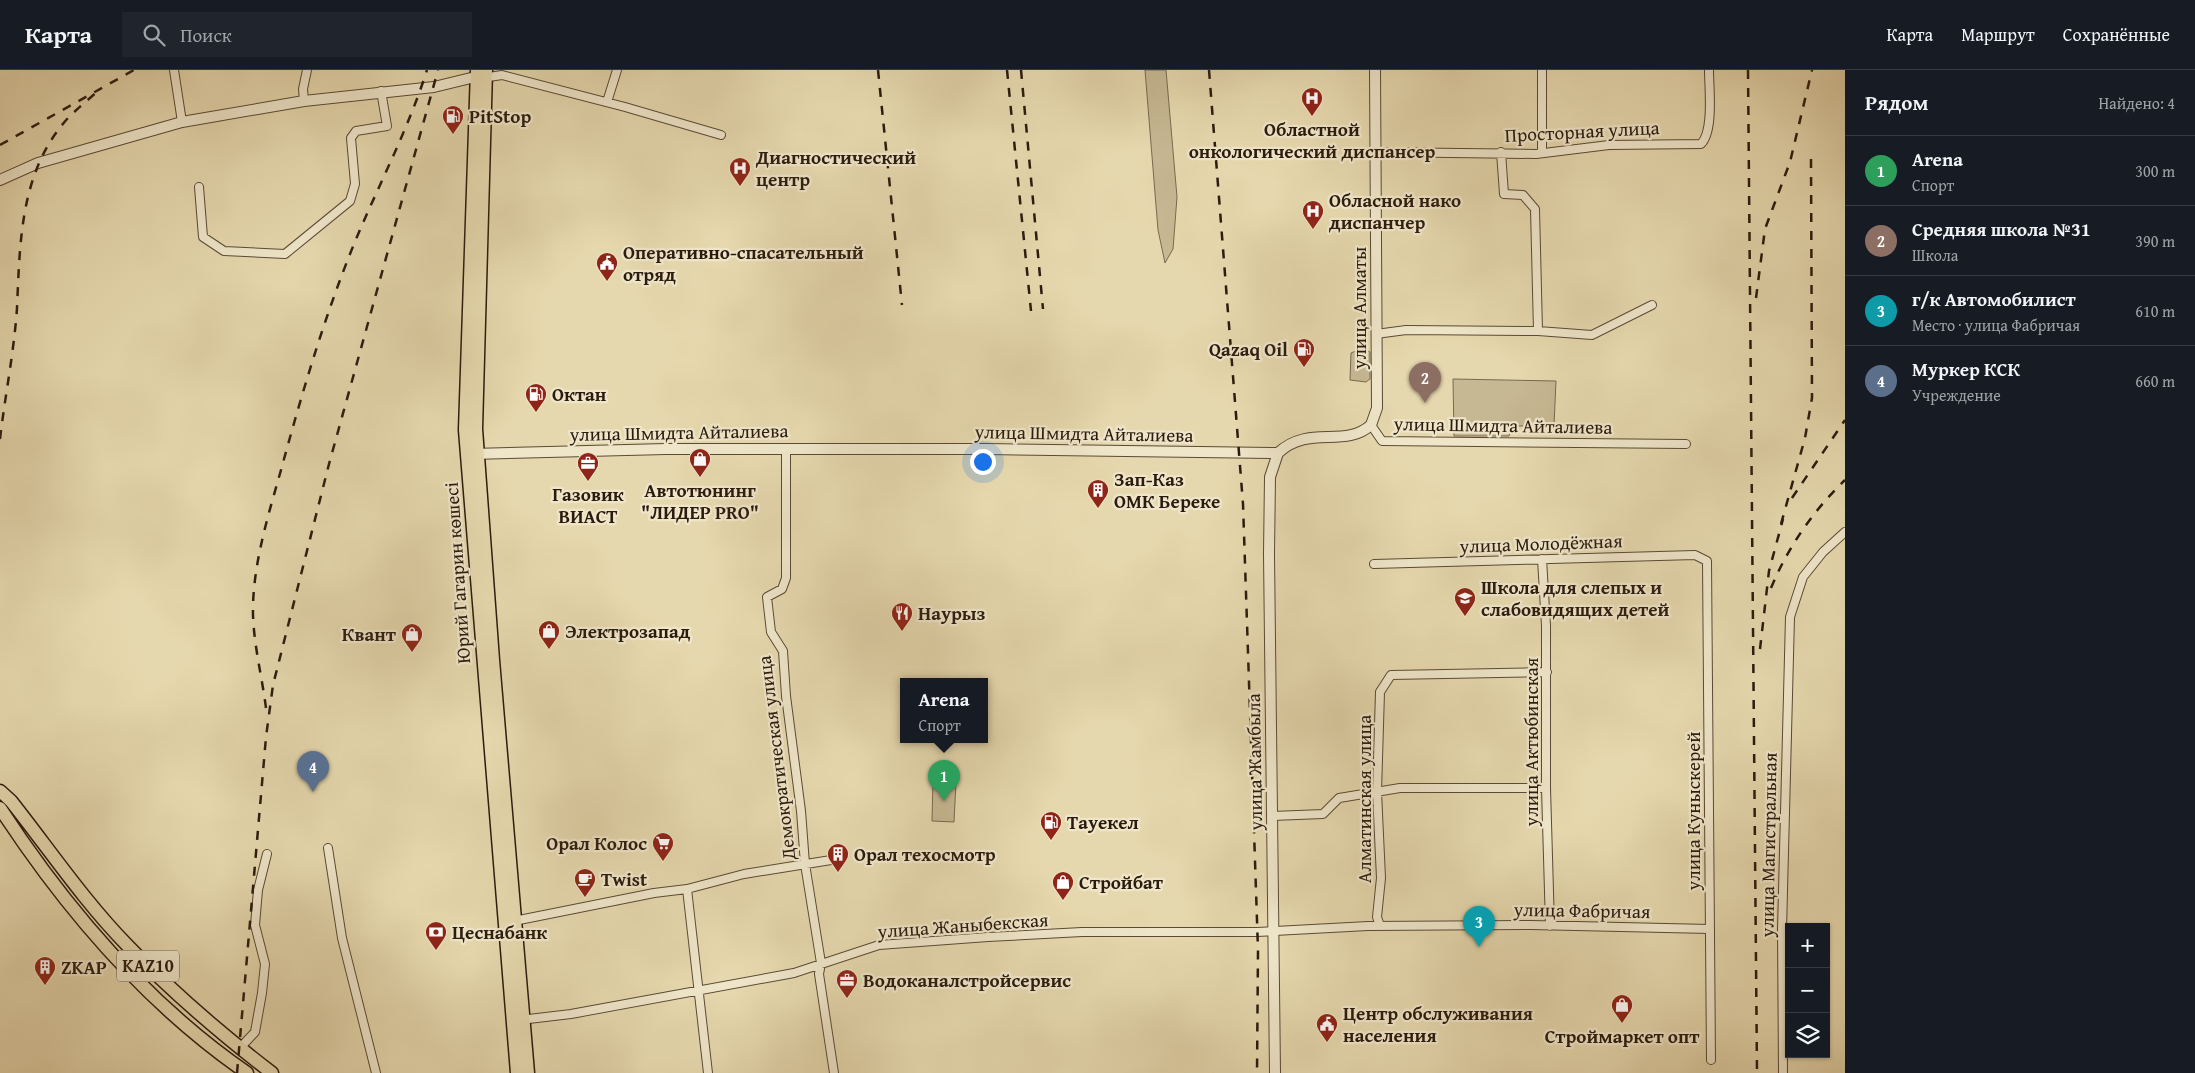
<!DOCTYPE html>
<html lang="ru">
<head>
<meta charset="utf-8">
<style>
  :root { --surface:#171b24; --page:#20242c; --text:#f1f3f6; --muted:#9ea1a6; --line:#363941; --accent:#c59692 }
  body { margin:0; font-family:"Gentium Book Plus",serif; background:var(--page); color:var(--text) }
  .controls { position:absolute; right:15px; bottom:15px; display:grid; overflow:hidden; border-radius:0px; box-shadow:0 1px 4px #0004 }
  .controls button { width:45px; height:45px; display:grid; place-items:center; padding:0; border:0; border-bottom:1px solid var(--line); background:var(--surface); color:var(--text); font:25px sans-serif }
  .you { position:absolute; left:982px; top:391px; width:18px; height:18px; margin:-12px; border:4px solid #fff; border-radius:50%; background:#1a73e8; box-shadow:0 0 0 8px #1a73e833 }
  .badge { display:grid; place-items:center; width:32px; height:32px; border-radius:50%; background:var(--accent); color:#fff; font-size:16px; font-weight:700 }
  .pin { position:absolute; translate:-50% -41px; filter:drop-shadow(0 1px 2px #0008) }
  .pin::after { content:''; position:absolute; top:26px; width:18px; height:15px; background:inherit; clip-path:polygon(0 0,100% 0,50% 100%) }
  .popup { position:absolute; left:900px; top:608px; width:88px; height:65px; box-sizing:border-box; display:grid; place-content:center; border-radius:0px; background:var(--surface); filter:drop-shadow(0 1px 4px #0005); font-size:16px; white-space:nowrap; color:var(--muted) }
  .popup b { font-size:19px; color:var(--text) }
  .popup::after { content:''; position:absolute; left:50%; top:100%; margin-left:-10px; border:10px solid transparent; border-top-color:var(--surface) }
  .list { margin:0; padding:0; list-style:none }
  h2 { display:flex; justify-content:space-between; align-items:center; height:65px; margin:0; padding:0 20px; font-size:21px }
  h2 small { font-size:16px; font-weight:400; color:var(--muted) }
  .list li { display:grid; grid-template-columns:32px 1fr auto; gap:15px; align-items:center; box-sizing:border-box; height:70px; padding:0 20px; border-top:1px solid var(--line) }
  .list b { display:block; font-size:19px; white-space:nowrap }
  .list p { margin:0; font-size:16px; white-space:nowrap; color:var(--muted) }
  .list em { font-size:16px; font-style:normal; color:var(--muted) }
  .icon { flex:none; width:28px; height:28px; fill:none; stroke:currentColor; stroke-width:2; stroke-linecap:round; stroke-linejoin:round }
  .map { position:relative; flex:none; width:1845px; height:1003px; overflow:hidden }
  header { display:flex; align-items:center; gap:30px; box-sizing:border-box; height:70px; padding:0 25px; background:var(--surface); border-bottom:1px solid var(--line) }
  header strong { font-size:24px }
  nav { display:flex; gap:28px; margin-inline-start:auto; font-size:18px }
  .search { width:350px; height:45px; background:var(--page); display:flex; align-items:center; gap:12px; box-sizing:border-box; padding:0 18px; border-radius:0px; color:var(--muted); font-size:19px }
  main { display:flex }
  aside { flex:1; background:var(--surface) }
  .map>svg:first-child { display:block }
</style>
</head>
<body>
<header>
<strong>Карта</strong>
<div class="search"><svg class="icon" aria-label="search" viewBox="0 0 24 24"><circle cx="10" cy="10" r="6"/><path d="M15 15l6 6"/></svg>Поиск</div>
<nav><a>Карта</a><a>Маршрут</a><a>Сохранённые</a></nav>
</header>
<main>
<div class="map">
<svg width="1845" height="1003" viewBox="0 0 1845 1003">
  <rect width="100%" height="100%" fill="#e6d8ae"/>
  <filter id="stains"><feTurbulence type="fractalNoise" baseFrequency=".004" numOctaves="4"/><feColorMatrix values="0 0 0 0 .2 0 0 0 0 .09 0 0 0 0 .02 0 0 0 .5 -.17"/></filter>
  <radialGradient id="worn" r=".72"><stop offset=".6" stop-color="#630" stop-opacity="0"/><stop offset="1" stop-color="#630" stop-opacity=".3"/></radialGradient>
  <!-- green -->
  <path fill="#c6b893" stroke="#786a50" d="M1145,0H1166L1177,127L1173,179L1165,193L1158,160Z
    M1363,278L1370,282V309L1366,312L1350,310L1351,283Z
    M1453,309L1556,311L1554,356H1513L1509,366H1454Z
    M933,710L956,712L954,752L932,751Z"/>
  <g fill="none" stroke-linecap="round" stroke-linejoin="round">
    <!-- minor casing -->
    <g stroke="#5a4a36" stroke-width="10">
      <path id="minor" d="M174,0L182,52
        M1542,0V83
        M482,8L502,5L625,37L721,65
        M304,31L303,19L307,0
        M607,32L617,0
        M1376,82L1536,84L1609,75L1701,74C1714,61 1709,18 1709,0
        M1501,82L1504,124L1523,125L1535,139L1538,261
        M199,117L203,167L224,181L285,184L350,131L355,114L351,68L356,61L387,56L381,21
        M1376,264L1406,260L1538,261L1592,265L1652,235
        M1371,355L1382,371L1686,374
        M786,379V508L782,519L767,527L771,562L783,581L786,626L801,741L805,794L821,893L819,904L834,1003
        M1542,489L1546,556V718L1550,856
        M1374,494L1695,485L1707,491L1711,990
        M1272,746L1323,744L1339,728L1400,718H1546
        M328,778L342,868L376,1003
        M687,819L708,1003
        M514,851L654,823L687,819L744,804L831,790
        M1380,856L1377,847L1381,808L1377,722L1380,622L1391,605L1547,602
        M520,950L571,944L794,903L879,875L988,867L1082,862H1257L1368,856L1531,855L1710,859
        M240,978L255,962L262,923L265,894L255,855L258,820L267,784
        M1783,1003L1782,860L1790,547L1803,507L1823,482L1845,462"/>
    </g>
    <!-- tertiary casing -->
    <g stroke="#5a4a36" stroke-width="12">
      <path id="tertiary" d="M0,110L38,93L182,52L304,31L434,17L475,7
        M472,384L666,379H986L1278,383C1309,354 1344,379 1371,355L1377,338L1375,0
        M1275,1003L1269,484L1270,407L1278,383"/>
    </g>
    <!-- primary casing -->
    <g stroke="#2b1b0e" stroke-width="15">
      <path id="primary" d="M477,0L465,360L517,1003
        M486,0L476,359L493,590L528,1003"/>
    </g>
    <!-- trunk casing -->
    <g stroke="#2b1b0e" stroke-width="15">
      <path id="trunk" d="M0,721L11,731C49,779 84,831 127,875C172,922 220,963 272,1003
        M0,738C66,839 147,934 247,1003"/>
    </g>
    <!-- minor -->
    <use href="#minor" stroke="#efe6ca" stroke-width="8"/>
    <!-- tertiary -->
    <use href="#tertiary" stroke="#efe6ca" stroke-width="10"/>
    <!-- primary -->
    <use href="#primary" stroke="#e6d8ae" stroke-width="12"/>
    <!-- trunk -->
    <use href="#trunk" stroke="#e6d8ae" stroke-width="12"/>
    <!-- rail -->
    <path stroke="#2b1b0e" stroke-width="2.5" stroke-dasharray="9 9" stroke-linecap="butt" d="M878,0L902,235
      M1007,0L1031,241
      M1021,0L1043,239
      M1209,0L1243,434L1258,880L1257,1003
      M1748,0L1757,1003
      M0,75L134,0
      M1756,228L1765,159L1790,92L1812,0
      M0,369C5,326 14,282 17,238C20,171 20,101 68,48C78,38 89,29 99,20
      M1792,428L1845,350
      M1781,454L1805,368L1812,328L1811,89
      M1771,518C1788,477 1813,441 1845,410
      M1760,579L1769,501L1783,449
      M266,638C262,607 254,576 253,545C252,497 268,446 281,400C302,323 324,248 354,174C378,116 408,60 427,0
      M237,1003L266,667L273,615L329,394L438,0"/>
  </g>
  <!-- icons -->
  <defs>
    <g id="hospital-pin" transform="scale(1.125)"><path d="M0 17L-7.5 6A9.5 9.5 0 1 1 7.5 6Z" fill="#8f2418" stroke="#efe6ca"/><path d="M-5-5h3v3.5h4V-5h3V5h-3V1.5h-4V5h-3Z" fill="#fff"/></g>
    <g id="fuel-pin" transform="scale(1.125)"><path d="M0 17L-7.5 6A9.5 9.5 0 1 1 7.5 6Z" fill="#8f2418" stroke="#efe6ca"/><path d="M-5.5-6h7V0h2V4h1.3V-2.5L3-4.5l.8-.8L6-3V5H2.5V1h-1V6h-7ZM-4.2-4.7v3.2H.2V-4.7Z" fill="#fff"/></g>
    <g id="civic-pin" transform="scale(1.125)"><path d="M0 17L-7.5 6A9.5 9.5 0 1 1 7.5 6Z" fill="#8f2418" stroke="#efe6ca"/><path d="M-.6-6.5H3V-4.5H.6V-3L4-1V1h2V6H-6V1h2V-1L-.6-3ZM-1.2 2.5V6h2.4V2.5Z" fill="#fff"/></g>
    <g id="shop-pin" transform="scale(1.125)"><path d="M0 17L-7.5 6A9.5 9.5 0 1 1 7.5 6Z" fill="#8f2418" stroke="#efe6ca"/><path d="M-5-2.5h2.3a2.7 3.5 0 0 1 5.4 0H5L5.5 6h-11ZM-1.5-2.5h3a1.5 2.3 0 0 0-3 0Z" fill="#fff"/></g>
    <g id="office-pin" transform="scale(1.125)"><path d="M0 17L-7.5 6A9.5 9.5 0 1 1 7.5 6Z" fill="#8f2418" stroke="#efe6ca"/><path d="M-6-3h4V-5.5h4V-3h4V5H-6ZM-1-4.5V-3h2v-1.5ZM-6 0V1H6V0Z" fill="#fff"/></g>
    <g id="building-pin" transform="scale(1.125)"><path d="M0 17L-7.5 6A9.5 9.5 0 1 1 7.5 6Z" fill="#8f2418" stroke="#efe6ca"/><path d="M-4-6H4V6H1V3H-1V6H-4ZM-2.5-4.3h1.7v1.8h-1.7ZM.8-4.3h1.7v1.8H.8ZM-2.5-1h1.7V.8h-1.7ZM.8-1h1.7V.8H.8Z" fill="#fff"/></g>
    <g id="school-pin" transform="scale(1.125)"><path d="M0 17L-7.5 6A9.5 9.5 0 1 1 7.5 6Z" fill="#8f2418" stroke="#efe6ca"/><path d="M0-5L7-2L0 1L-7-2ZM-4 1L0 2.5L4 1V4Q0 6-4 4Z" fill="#fff"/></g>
    <g id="restaurant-pin" transform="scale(1.125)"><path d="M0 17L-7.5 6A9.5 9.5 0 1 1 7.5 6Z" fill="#8f2418" stroke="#efe6ca"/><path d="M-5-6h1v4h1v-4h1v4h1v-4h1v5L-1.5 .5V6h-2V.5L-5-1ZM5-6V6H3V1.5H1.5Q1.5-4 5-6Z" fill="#fff"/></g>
    <g id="supermarket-pin" transform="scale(1.125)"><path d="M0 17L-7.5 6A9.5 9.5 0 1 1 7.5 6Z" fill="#8f2418" stroke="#efe6ca"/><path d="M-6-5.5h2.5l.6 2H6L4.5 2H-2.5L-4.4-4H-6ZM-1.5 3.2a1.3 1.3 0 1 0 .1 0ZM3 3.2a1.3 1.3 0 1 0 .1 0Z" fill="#fff"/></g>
    <g id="cafe-pin" transform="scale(1.125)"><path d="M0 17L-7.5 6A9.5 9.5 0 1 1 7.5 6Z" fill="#8f2418" stroke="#efe6ca"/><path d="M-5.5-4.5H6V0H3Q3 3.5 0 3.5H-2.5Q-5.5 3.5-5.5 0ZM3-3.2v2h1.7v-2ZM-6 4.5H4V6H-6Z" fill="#fff"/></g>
    <g id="bank-pin" transform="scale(1.125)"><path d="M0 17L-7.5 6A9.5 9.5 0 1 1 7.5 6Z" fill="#8f2418" stroke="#efe6ca"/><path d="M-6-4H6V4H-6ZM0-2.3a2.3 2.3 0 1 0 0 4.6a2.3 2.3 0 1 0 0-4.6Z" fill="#fff"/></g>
  </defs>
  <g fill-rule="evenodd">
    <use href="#hospital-pin" x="1312" y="28"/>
    <use href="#fuel-pin" x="453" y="46"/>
    <use href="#hospital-pin" x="740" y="98"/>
    <use href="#hospital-pin" x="1313" y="141"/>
    <use href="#civic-pin" x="607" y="193"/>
    <use href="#fuel-pin" x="1304" y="279"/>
    <use href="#fuel-pin" x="536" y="324"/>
    <use href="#shop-pin" x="700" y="389"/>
    <use href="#office-pin" x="588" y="393"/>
    <use href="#building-pin" x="1098" y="420"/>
    <use href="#school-pin" x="1465" y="528"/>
    <use href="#restaurant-pin" x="902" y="543"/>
    <use href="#shop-pin" x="549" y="561"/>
    <use href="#shop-pin" x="412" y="564"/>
    <use href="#fuel-pin" x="1051" y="752"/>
    <use href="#supermarket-pin" x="663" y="773"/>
    <use href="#building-pin" x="838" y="784"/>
    <use href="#cafe-pin" x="585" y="809"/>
    <use href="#shop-pin" x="1063" y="812"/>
    <use href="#bank-pin" x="436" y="862"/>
    <use href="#building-pin" x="45" y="897"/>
    <use href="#office-pin" x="847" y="910"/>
    <use href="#shop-pin" x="1622" y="935"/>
    <use href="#civic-pin" x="1327" y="954"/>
  </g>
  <g text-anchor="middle" stroke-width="4.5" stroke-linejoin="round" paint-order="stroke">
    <!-- shield labels -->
    <rect fill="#efe6ca" stroke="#665846" stroke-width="1" x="117" y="880.5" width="62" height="31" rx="4"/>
    <g font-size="18" font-weight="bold" fill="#2b1b0e">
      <text x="148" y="902">KAZ10</text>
    </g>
    <!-- poi labels -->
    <g font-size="19" font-weight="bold" fill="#2b1b0e" stroke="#efe6ca" text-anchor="start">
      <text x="469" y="53">PitStop</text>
      <text x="1312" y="66" text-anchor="middle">Областной<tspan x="1312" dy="22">онкологический диспансер</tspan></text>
      <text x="756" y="94">Диагностический<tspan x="756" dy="22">центр</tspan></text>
      <text x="1329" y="137">Обласной нако<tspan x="1329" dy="22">диспанчер</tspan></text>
      <text x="623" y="189">Оперативно-спасательный<tspan x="623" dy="22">отряд</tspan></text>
      <text x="1288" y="286" text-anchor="end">Qazaq Oil</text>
      <text x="552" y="331">Октан</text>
      <text x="1114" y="416">Зап-Каз<tspan x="1114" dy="22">ОМК Береке</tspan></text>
      <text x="700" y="427" text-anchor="middle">Автотюнинг<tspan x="700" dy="22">"ЛИДЕР PRO"</tspan></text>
      <text x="588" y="431" text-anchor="middle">Газовик<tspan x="588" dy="22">ВИАСТ</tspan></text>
      <text x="1481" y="524">Школа для слепых и<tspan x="1481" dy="22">слабовидящих детей</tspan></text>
      <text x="918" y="550">Наурыз</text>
      <text x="565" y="568">Электрозапад</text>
      <text x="396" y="571" text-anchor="end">Квант</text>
      <text x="1067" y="759">Тауекел</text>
      <text x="647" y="780" text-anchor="end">Орал Колос</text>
      <text x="854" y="791">Орал техосмотр</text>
      <text x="601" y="816">Twist</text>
      <text x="1079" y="819">Стройбат</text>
      <text x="452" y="869">Цеснабанк</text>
      <text x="61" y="904">ZKAP</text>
      <text x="863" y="917">Водоканалстройсервис</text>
      <text x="1343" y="950">Центр обслуживания<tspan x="1343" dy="22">наcеления</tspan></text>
      <text x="1622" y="973" text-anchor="middle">Строймаркет опт</text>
    </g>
    <!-- street labels -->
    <g font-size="19" fill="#2b1b0e" stroke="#efe6ca">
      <text transform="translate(1582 61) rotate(-3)" y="7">Просторная улица</text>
      <text transform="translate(1359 238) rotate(-90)" y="7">улица Алматы</text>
      <text transform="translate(1503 355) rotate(1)" y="7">улица Шмидта Айталиева</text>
      <text transform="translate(679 362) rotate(-1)" y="7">улица Шмидта Айталиева</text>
      <text transform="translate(1084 363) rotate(1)" y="7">улица Шмидта Айталиева</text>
      <text transform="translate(1541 473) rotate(-2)" y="7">улица Молодёжная</text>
      <text transform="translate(457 503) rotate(-94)" y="7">Юрий Гагарин көшесі</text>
      <text transform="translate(1531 672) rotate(-90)" y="7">улица Актюбинская</text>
      <text transform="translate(776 688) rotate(-97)" y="7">Демократическая улица</text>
      <text transform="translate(1254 692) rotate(-91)" y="7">улица Жамбыла</text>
      <text transform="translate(1364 729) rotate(-90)" y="7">Алматинская улица</text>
      <text transform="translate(1693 741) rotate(-90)" y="7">улица Куныскерей</text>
      <text transform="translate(1768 775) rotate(-89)" y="7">улица Магистральная</text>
      <text transform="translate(1582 840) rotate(1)" y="7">улица Фабричая</text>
      <text transform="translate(963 855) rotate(-4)" y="7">улица Жаныбекская</text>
    </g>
  </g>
  <rect width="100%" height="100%" filter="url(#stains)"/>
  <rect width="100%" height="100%" fill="url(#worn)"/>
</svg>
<div class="controls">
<button>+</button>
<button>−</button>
<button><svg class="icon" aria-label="layers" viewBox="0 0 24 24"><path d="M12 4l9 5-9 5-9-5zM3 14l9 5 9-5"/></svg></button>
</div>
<div class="you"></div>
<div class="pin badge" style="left:944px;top:731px;background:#2e9e5b">1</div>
<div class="popup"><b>Arena</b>Спорт</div>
<div class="pin badge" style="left:1425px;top:333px;background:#8d6e63">2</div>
<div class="pin badge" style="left:1479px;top:877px;background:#0f9aa8">3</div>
<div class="pin badge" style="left:313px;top:722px;background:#5c6f8a">4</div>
</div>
<aside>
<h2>Рядом<small>Найдено: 4</small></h2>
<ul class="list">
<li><span class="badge" style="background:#2e9e5b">1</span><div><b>Arena</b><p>Спорт</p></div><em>300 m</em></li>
<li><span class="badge" style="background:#8d6e63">2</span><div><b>Средняя школа №31</b><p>Школа</p></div><em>390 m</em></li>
<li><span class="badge" style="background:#0f9aa8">3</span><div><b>г/к Автомобилист</b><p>Место · улица Фабричая</p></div><em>610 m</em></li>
<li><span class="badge" style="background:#5c6f8a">4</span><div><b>Муркер КСК</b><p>Учреждение</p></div><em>660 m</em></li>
</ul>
</aside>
</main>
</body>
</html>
